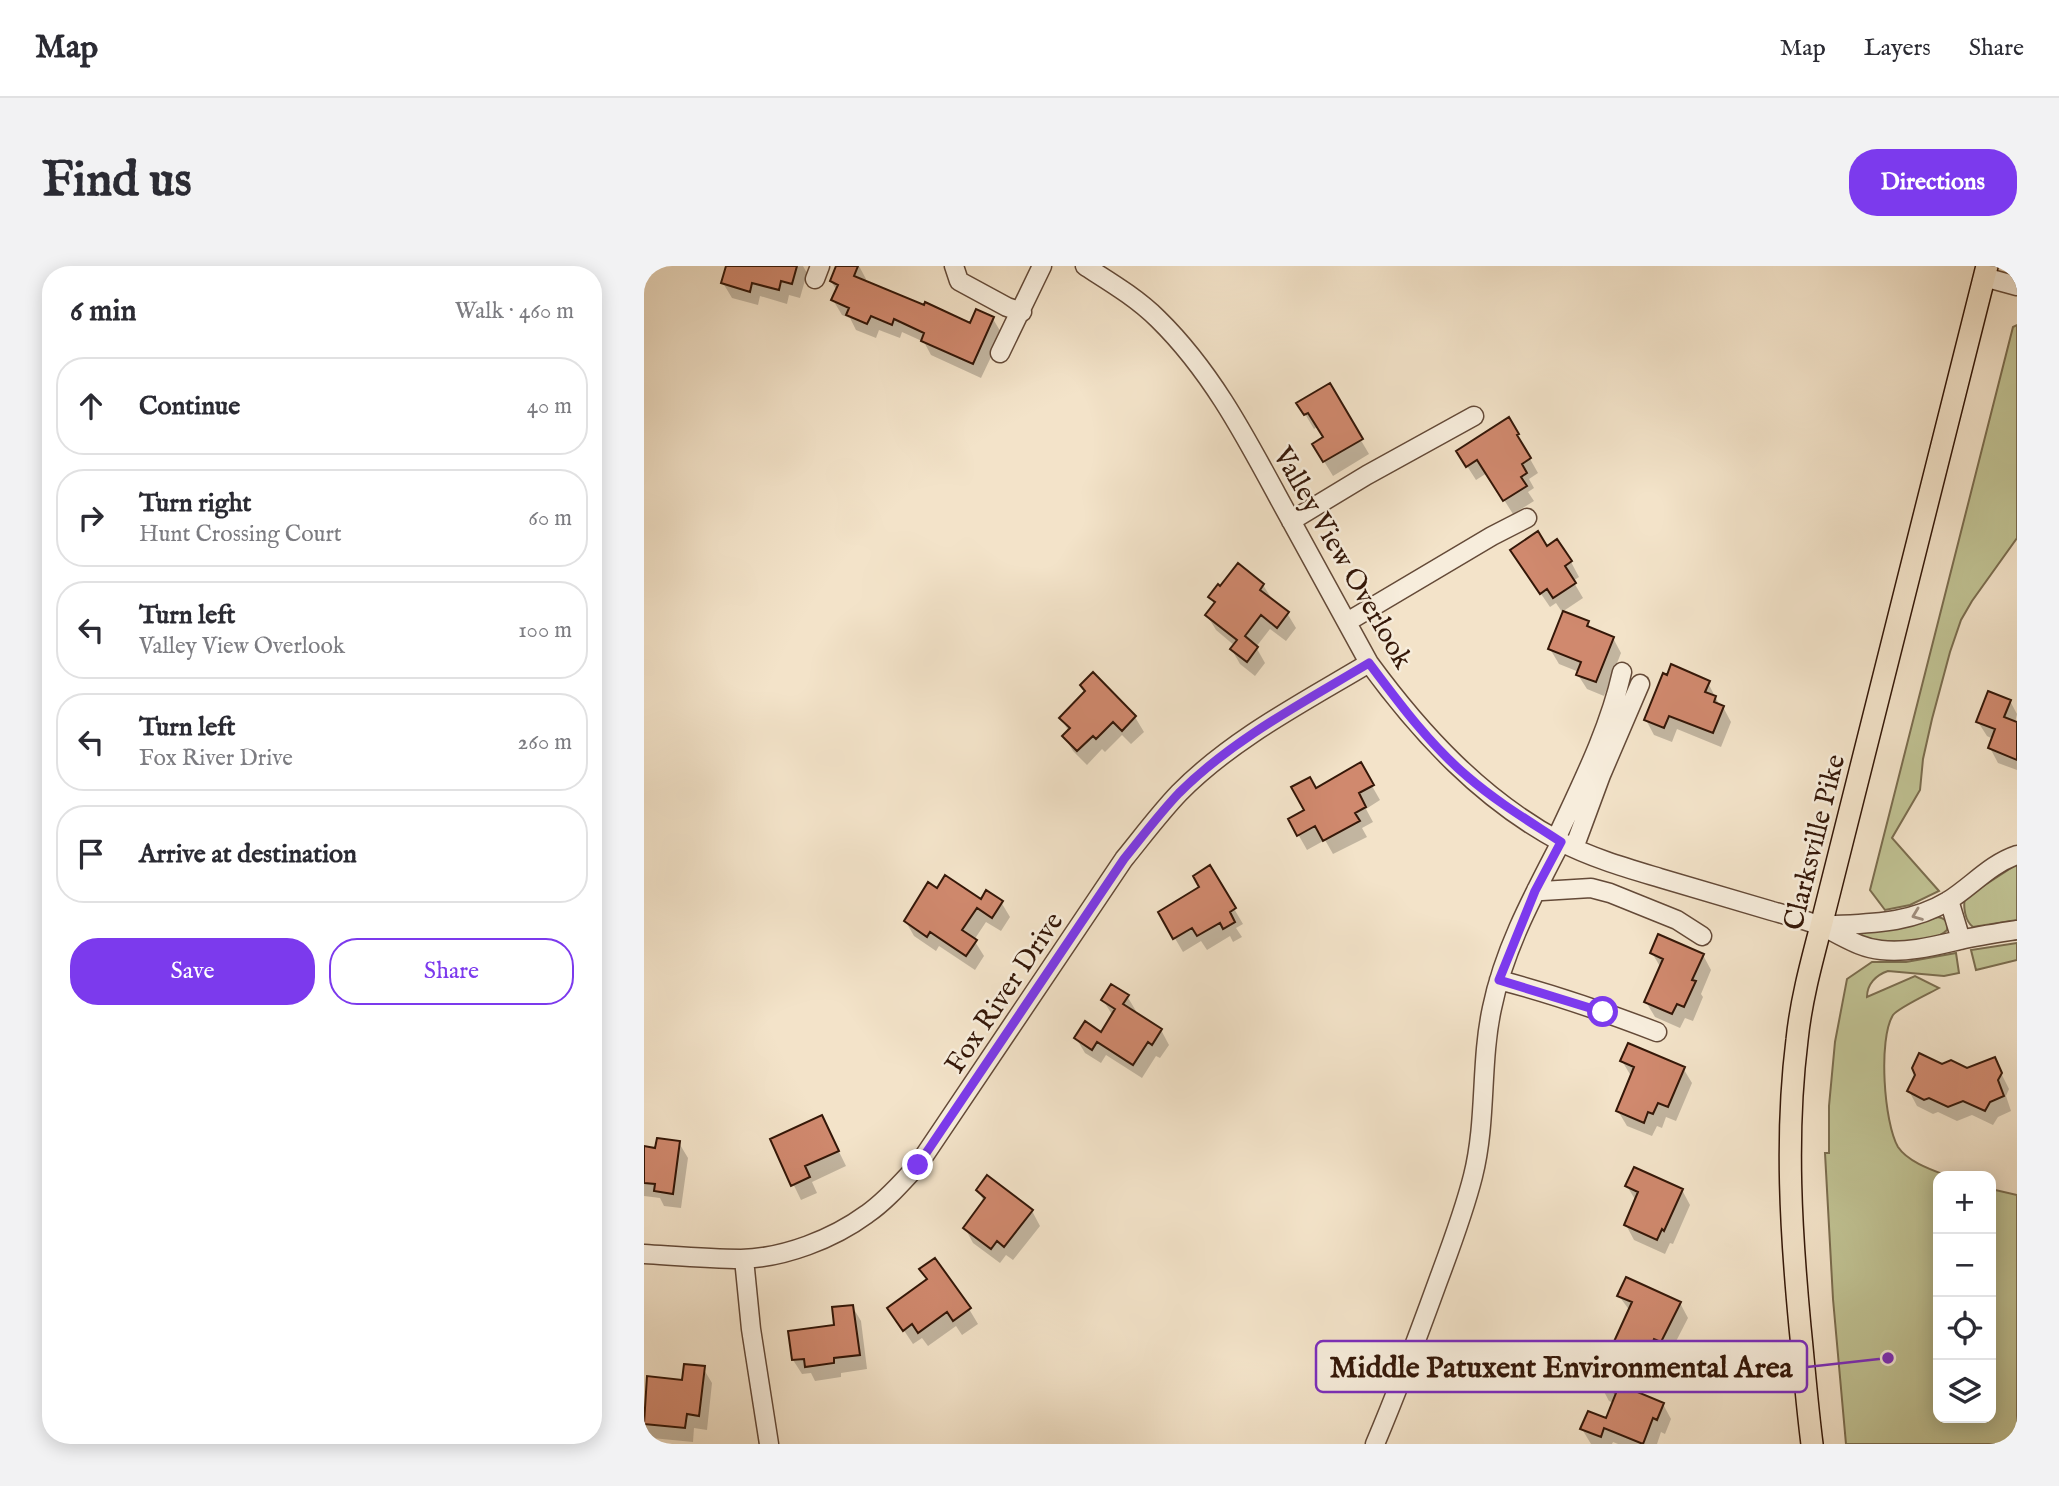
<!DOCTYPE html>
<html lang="en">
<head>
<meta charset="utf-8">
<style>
  :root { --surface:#fff; --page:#f2f2f3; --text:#2b2b33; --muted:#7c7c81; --line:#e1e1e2; --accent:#7c3aed }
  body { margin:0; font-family:"IM FELL English",serif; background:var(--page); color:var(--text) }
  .controls { position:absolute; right:21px; bottom:21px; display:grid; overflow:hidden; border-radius:14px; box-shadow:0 4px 18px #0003 }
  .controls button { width:63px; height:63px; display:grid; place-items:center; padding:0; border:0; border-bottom:2px solid var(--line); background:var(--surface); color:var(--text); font:35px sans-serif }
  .stop { position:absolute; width:21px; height:21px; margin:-16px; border:5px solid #7c3aed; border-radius:50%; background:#fff }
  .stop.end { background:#7c3aed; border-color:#fff; box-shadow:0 2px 7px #0008 }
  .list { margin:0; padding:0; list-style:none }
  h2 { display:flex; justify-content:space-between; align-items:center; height:91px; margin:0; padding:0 28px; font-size:30px }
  h2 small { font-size:23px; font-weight:400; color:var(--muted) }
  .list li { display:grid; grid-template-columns:46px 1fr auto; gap:21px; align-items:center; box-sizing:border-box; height:98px; margin:0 14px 14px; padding:0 14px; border:2px solid var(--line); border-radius:28px }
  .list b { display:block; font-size:26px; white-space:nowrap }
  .list p { margin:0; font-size:23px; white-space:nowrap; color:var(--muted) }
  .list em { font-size:23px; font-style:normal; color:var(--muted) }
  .actions { display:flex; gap:14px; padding:21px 28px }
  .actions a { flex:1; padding:16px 0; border:2px solid var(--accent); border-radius:28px; text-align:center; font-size:24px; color:var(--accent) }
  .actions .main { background:var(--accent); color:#fff }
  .icon { flex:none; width:38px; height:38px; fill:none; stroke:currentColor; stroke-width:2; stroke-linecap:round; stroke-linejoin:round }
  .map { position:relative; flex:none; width:1373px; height:1178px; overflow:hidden; border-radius:28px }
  header { display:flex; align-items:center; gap:42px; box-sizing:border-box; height:98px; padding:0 35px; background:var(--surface); border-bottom:2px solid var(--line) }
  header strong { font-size:33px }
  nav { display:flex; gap:38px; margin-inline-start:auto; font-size:24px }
  .intro { display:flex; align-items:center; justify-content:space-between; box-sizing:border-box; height:168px; padding:0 42px }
  h1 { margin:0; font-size:49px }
  .button { padding:18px 32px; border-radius:28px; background:var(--accent); color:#fff; font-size:24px; font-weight:700 }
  main { display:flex; gap:42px; padding:0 42px }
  aside { flex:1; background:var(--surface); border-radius:28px; box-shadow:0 4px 18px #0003 }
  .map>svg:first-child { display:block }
</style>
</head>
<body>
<header>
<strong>Map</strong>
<nav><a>Map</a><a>Layers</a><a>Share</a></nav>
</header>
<div class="intro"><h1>Find us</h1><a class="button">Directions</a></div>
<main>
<aside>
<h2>6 min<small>Walk · 460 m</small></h2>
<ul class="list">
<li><svg class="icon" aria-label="ahead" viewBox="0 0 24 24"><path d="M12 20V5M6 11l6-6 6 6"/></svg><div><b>Continue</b></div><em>40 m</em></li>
<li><svg class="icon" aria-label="right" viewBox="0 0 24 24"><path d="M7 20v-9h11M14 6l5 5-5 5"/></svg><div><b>Turn right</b><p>Hunt Crossing Court</p></div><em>60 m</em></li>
<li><svg class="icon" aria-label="left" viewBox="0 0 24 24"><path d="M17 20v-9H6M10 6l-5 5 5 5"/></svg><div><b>Turn left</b><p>Valley View Overlook</p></div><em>100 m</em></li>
<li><svg class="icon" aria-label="left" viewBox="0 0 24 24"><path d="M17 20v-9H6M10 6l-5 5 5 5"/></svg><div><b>Turn left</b><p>Fox River Drive</p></div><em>260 m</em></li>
<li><svg class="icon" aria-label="arrive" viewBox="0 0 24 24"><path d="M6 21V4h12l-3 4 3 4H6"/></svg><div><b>Arrive at destination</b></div></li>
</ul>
<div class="actions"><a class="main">Save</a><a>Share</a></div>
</aside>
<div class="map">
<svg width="1373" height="1178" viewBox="0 0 1373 1178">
  <rect width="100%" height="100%" fill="#f3e3c9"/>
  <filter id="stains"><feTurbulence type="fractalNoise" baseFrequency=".00286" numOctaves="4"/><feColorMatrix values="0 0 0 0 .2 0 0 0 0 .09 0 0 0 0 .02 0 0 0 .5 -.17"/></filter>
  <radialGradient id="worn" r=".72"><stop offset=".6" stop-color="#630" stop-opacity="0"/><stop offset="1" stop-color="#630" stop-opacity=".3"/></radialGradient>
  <!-- green -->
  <path fill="#c0c293" stroke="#7a6c4e" stroke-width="2" d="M1373,59V272L1328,335L1317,354L1306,386L1288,453L1279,493L1276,524L1248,572L1295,625L1266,639L1241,644L1226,624L1369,61Z
    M1373,598V654L1329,661C1321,655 1319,641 1321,632Z
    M1293,651C1301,652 1305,656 1303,664C1288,680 1235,676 1214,672L1215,665C1245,666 1265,661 1293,651Z
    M1373,677V694L1332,704L1327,684Z
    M1312,687L1315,707L1300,710L1244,705C1232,709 1223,718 1223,731L1271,710L1295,722C1286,727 1254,742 1249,749C1234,773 1240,857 1254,881C1264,896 1288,904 1304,910H1294V1152H1347V923L1373,929V1178H1202L1189,1033L1181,887H1185V840L1191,776L1203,713L1228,696H1262Z"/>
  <!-- shadow -->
  <path fill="#0003" d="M84,0H159L163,7L156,32L145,29L143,38L116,30L114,39L88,32L79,17Z
    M194,0H215L222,13L221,16L327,59L349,53L358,68L337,112L287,89L280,76L258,66L256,72L235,64L232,72L212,64L206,52L198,49L189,34L193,25L187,15Z
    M685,120L725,188L689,210L670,179L681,172L674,160L670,163L655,138Z
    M864,154L894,207L885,213L890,222L884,226L890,235L869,248L843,207L832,214L814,186Z
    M903,282L927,296L935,311L929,315L939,332L918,346L912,337L906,341L877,299Z
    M619,319L628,333L643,347L652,362L642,375L626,363L612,381L621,397L611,410L596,398L588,384L591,380L572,364L563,349L571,339L566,331Z
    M944,357L947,364L969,372L977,387L960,430L943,423L934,409L935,406L915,398L906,383Z
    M449,409L491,451L500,466L487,478L478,469L461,486L458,483L443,499L429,485L420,470L425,466L417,452L442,427L438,419Z
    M1064,417L1076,440L1079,441L1087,456L1077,481L1033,463L1028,476L1010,469L1002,454Z
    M1366,435L1373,448L1371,457L1373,458V504L1354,497L1346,482L1349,473L1343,470L1334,456Z
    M716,499L736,534L722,543L729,556L718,562L723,571L689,588L681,574L663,584L646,554L662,544L671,524Z
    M566,602L599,658L592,662L598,671L589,676L586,670L563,684L557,675L539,686L516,647L558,622Z
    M337,635L357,636L366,651L357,665L342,656L330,674L340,690L331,704L295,680L292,685L270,670L262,656Z
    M1008,687L1059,689L1067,704L1057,728L1059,731L1049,755L1041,752L1036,762L1011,751L1002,736L1017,702Z
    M483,730L492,745L490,747L517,764L525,779L516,792L512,790L498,812L462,789L457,797L441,787L432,772L458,768L469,750L459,734Z
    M1350,793L1365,823L1362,830L1367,845L1354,851L1349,859L1328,849L1313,855L1294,846L1289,848L1273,840L1265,825L1298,800L1323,804Z
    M978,795L1039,802L1048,817L1032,855L1022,851L1018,862L1013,860L1008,870L983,860L974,845L987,810Z
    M178,851L202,900L168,916L173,927L157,934L128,874Z
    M35,877L44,892L37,942L20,940L16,932L0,930V882L13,884Z
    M983,920L1038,924L1046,939L1029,978L1026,977L1021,988L990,974L982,959L992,935Z
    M334,924L388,945L396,960L369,994L362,989L356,997L329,977L321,962L340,936Z
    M975,1030L1036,1037L1044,1052L1025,1089L1019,1087L1014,1097L1008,1094L1003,1105L1000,1104L990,1127L1019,1138L1027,1153L1021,1168L1017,1166L1013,1178H974L969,1176L968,1178H947L938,1163L963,1155L970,1137L965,1135L957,1120L986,1045Z
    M208,1040L217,1055L223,1103L197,1107V1111L171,1115L167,1107L158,1108L149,1094L192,1060Z
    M245,1042L325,1043L334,1058L318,1069L312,1060L284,1080L278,1072L269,1078Z
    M59,1102L68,1117L63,1164L50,1162L49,1176L8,1172L0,1158L4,1112L39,1116Z"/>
  <!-- building -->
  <path fill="#d0896e" stroke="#341708" stroke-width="2" d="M82,0H153L148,18L137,15L135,24L108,17L106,26L77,17Z
    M192,0H214L210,10L280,39L281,36L326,57L332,43L350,51L329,98L277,75L280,67L250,53L248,59L227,50L223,58L202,49L205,42L187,34L194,19L186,15Z
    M686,117L719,173L679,196L668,178L679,171L664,147L660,149L652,137Z
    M865,151L875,168L873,169L887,192L878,198L883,207L877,211L883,220L859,235L833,194L822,201L812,185Z
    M894,265L903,280L913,273L928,295L921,300L932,317L909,332L903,323L896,328L866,284Z
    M594,297L620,318L616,324L645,346L633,362L617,349L601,370L614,381L603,396L586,383L593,374L561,349L571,336L564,331L574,318L576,320Z
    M919,345L945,355L943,360L970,371L952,416L932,409L937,396L904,383Z
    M1027,398L1066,415L1061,426L1072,430L1070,436L1080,440L1069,467L1025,450L1020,462L1000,454L1019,407L1023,409Z
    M449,406L492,450L478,465L469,456L452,473L449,470L433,485L418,470L426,462L415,452L441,425L436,419Z
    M1344,425L1367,434L1360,451L1373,456V494L1344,482L1351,463L1332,456Z
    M717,496L730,519L715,527L722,541L711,547L716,555L679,575L671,560L653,570L644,553L660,544L647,521L666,511L672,522Z
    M566,599L592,642L586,646L591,656L579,663L576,657L553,670L548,662L529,673L514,646L555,621L549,610Z
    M301,609L337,633L342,624L359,635L348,652L333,642L318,664L333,674L322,690L286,666L283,671L260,655L284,616L293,622Z
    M1014,668L1060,688L1048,714L1052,715L1040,741L1033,738L1028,748L1000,736L1019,693L1006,687Z
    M467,718L485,729L479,738L518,763L508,779L504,776L489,799L453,776L448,784L430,772L441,755L457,766L471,743L457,734Z
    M984,777L1041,801L1024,841L1014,837L1009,848L1004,846L1000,857L972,845L990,801L976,795Z
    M1275,787L1298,798L1307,794L1323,802L1351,791L1358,807L1354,814L1360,830L1346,836L1341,845L1319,835L1304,841L1285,832L1280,834L1263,825L1271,809L1268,802Z
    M178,849L195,885L161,900L166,911L147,920L126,873Z
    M13,872L36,875L29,928L10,925L11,918L0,917V880L11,882Z
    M990,901L1039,923L1020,965L1018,963L1013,974L980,959L994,926L981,920Z
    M343,909L389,944L360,981L353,975L347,983L319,962L341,932L332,924Z
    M291,992L327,1042L309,1055L303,1046L274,1067L268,1058L259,1065L243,1042L283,1013L275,1003Z
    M982,1011L1037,1036L1017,1076L1010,1073L1006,1083L1000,1080L995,1092L991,1090L979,1120L1020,1137L1013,1154L1009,1152L999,1178L960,1162L957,1171L936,1163L944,1145L962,1152L972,1127L955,1120L971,1081L968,1080L988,1036L973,1030Z
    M209,1039L216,1089L190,1092V1097L161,1101L160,1093L148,1094L144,1065L190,1059L188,1041Z
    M40,1098L61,1100L55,1150L43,1148L41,1162L0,1158L3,1110L38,1114Z"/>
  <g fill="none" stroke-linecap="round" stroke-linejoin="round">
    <!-- minor casing -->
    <g stroke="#644a38" stroke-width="21">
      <path id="minor" d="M310,0L315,15L363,41L378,46
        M441,0C466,16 493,32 514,53C566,104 599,166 633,229C664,285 694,341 725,397C777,468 838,534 917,576C948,592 983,602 1016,612C1054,623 1091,634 1128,645C1145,650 1163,654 1179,661C1199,670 1215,682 1237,684C1264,687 1290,680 1316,674C1334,670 1354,667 1373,664
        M1340,11L1373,20
        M171,13L176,0
        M356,87L398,0
        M647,255L723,209L830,150
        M703,356L848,270L883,252
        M912,573C937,519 965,464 978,406
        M930,582L957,509L996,418
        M892,624L898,625L947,622L966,627L1033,654L1058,670
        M1305,634L1317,674
        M1177,660C1222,657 1264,659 1304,635C1328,620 1346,598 1373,589
        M855,714C909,728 961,746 1013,766
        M0,988C32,990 65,993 97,993C140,992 189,973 223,948C243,934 258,916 274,899L480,593C498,571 515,548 535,527C588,473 660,436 725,397
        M100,993L107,1063L125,1178
        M731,1178C754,1124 774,1070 794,1015C807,980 820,946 829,910C843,854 836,797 848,742C860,683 890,628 917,576"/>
    </g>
    <!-- major casing -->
    <g stroke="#341708" stroke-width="24">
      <path id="major" d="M1168,1178C1163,1139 1160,1100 1156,1061C1147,966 1141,870 1153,774C1157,735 1167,698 1177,660L1343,0"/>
    </g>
    <!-- minor -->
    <use href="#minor" stroke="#f7eddc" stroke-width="18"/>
    <!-- major -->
    <use href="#major" stroke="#f3e3c9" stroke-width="21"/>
  </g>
  <!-- one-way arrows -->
  <defs><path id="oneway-chevron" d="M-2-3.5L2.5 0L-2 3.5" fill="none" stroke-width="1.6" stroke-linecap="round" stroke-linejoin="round" transform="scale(1.75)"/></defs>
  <use stroke="#9f8d7d" href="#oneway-chevron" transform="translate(1273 649) rotate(159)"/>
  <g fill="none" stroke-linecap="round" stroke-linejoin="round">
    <!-- route -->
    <path stroke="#7c3aed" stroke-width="9" d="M274,899L480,593C498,571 515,548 535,527C589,473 660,436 725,397C755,437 786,479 824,511C853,536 885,555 917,576L891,625L855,714L959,746"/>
  </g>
  <g text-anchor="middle" stroke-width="5" stroke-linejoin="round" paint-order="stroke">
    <!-- street labels -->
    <g font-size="28" fill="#341708" stroke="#f7eddc">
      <text transform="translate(700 291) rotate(60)" y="10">Valley View Overlook</text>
      <text transform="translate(1169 576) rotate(-76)" y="10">Clarksville Pike</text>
      <text transform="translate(359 726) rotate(-56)" y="10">Fox River Drive</text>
    </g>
  </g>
  <!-- callouts -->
  <path fill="none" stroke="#7b2cbf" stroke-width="2.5" d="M1244 1092L1163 1101"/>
  <circle fill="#7b2cbf" stroke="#f7eddc" stroke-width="2.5" cx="1244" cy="1092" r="7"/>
  <rect fill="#f7eddc" stroke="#7b2cbf" stroke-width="2.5" x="672" y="1075" width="491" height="51" rx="7"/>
  <g font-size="30" text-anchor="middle" font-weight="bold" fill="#341708">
    <text x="917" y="1111">Middle Patuxent Environmental Area</text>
  </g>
  <rect width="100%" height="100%" filter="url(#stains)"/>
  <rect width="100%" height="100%" fill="url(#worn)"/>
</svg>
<div class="controls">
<button>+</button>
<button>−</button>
<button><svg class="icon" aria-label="locate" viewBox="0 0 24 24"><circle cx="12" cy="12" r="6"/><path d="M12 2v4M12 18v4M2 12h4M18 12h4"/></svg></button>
<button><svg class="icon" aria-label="layers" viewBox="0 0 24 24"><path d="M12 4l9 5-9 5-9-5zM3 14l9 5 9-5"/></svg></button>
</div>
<div class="stop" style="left:959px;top:746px"></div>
<div class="stop end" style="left:274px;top:899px"></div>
</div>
</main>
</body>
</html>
